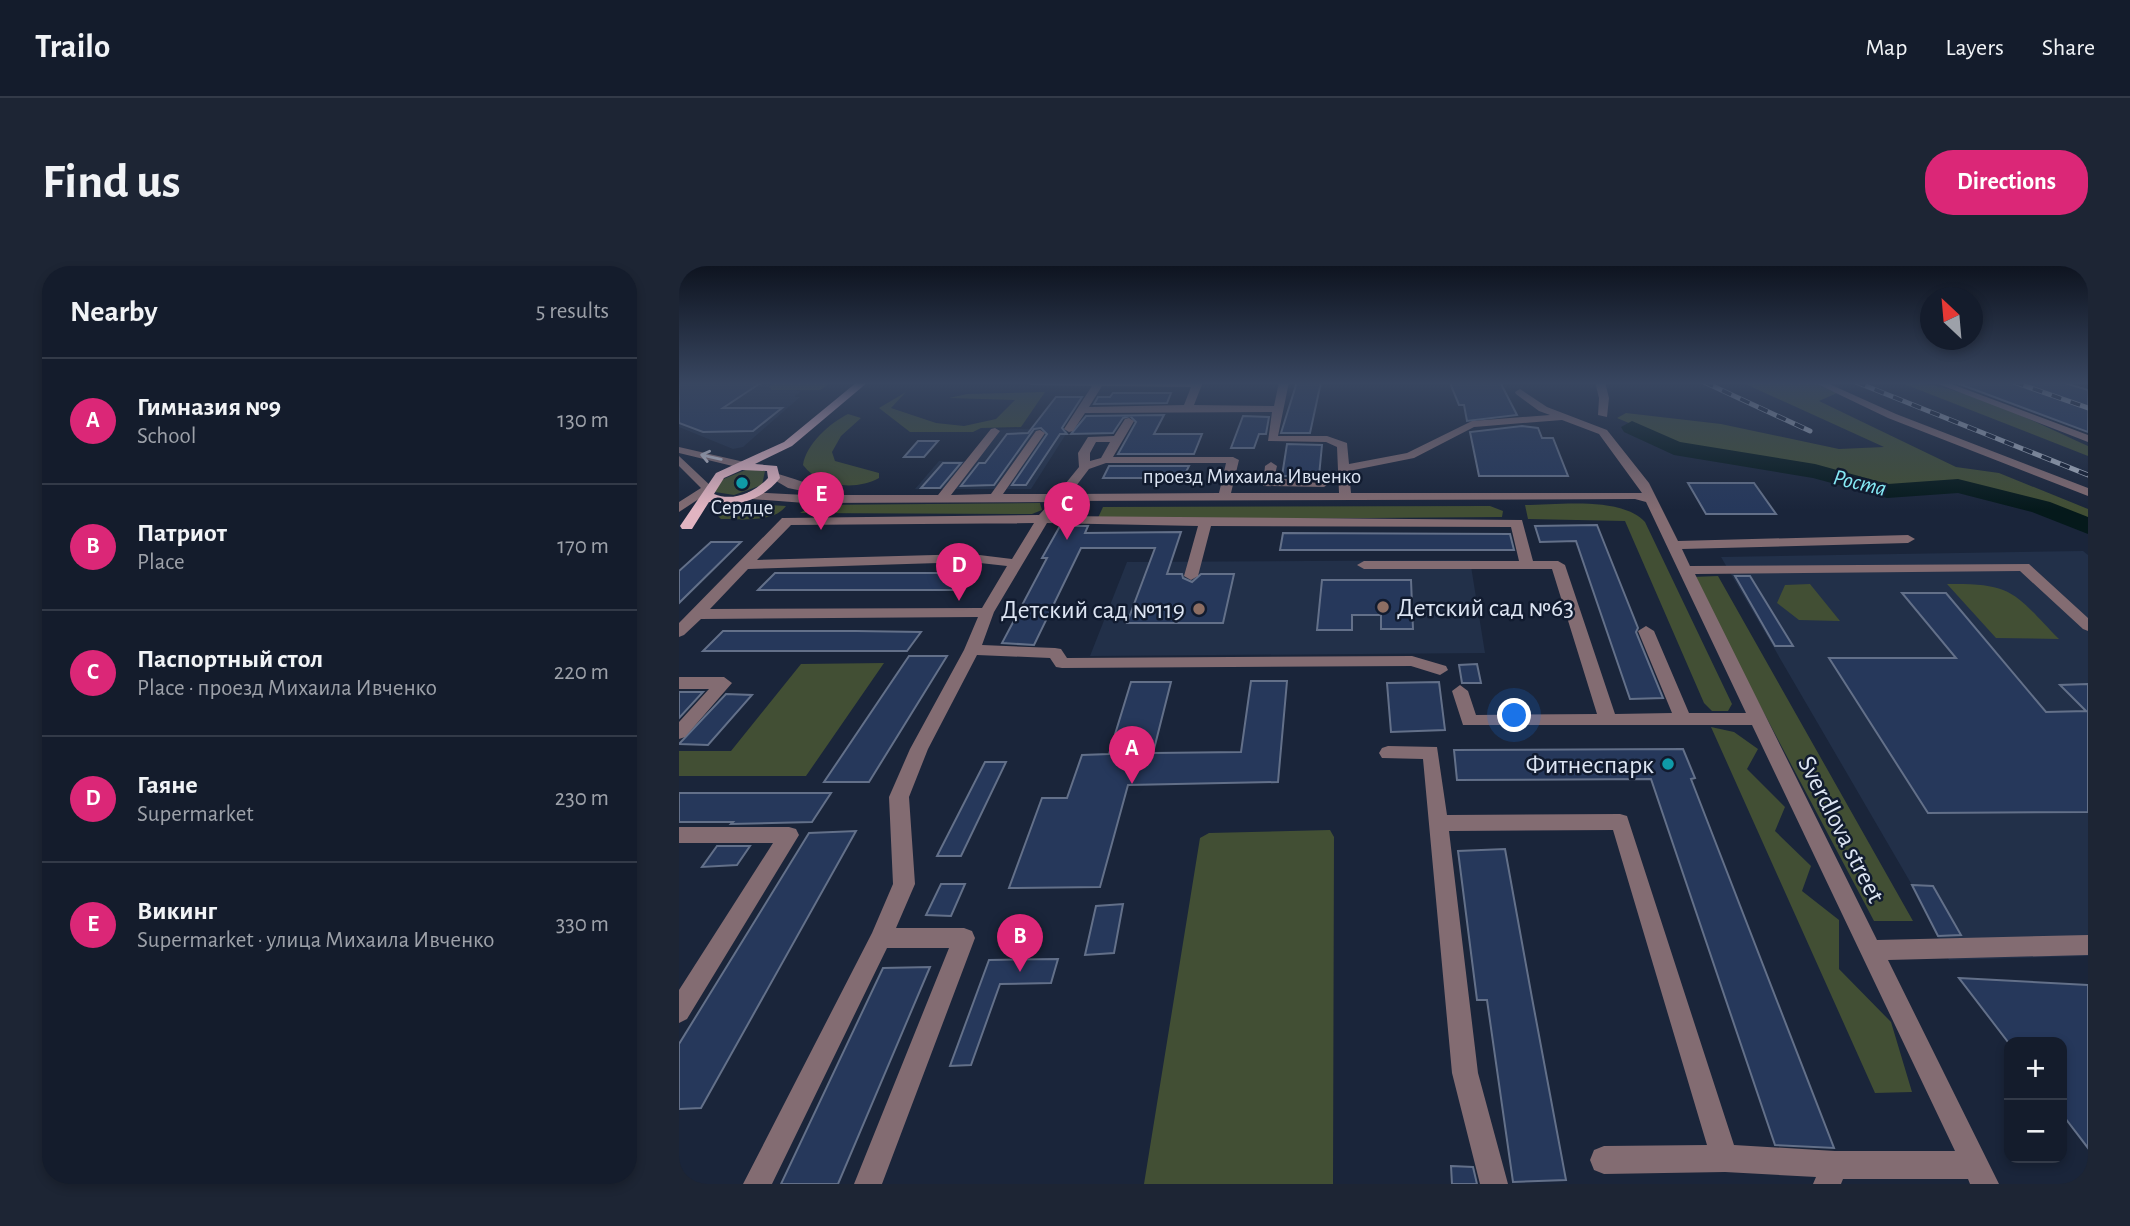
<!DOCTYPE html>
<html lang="en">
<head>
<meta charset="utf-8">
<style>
  :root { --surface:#141c2c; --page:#1d2534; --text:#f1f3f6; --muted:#9da1a9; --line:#333a48; --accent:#db2777 }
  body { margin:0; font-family:"Alegreya Sans",sans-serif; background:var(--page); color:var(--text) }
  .controls { position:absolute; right:21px; bottom:21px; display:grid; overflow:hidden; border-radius:14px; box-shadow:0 4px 10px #0003 }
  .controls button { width:63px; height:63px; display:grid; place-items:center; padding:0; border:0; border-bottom:2px solid var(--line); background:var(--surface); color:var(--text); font:35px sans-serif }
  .compass { position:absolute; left:1241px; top:21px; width:63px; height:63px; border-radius:50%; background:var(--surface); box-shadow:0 4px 10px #0003; rotate:334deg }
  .you { position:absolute; left:836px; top:450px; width:24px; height:24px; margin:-18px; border:5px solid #fff; border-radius:50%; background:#1a73e8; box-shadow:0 0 0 10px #1a73e833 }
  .badge { display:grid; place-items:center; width:46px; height:46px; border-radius:50%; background:var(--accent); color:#fff; font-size:23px; font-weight:700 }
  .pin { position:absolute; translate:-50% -58px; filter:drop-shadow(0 2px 4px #0008) }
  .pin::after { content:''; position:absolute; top:37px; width:24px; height:21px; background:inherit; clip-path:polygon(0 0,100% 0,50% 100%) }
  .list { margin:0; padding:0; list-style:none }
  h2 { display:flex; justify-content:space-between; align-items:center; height:91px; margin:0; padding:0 28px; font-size:30px }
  h2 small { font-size:23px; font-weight:400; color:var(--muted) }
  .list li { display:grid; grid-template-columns:46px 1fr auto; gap:21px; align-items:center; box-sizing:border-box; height:126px; padding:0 28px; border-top:2px solid var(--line) }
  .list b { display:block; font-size:26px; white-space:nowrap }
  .list p { margin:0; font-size:23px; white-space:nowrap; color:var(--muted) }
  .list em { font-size:23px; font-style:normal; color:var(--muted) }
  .map { position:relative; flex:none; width:1409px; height:918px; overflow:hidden; border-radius:28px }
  header { display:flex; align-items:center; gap:42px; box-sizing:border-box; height:98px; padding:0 35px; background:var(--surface); border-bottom:2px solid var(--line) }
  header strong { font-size:33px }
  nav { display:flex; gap:38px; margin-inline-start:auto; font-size:24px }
  .intro { display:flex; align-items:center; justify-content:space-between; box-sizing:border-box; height:168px; padding:0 42px }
  h1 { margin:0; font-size:49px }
  .button { padding:18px 32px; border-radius:28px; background:var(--accent); color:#fff; font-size:24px; font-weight:700 }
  main { display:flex; gap:42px; padding:0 42px }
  aside { flex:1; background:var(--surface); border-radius:28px; box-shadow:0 4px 10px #0003 }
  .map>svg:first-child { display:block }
</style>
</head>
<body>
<header>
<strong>Trailo</strong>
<nav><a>Map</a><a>Layers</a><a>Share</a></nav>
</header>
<div class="intro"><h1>Find us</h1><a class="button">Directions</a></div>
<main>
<aside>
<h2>Nearby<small>5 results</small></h2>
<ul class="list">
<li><span class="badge">A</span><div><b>Гимназия №9</b><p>School</p></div><em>130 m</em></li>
<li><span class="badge">B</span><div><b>Патриот</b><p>Place</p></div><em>170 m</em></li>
<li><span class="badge">C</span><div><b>Паспортный стол</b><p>Place · проезд Михаила Ивченко</p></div><em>220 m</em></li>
<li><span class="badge">D</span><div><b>Гаяне</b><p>Supermarket</p></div><em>230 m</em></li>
<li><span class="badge">E</span><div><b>Викинг</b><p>Supermarket · улица Михаила Ивченко</p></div><em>330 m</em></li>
</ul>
</aside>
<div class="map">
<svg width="1409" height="918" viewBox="0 0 1409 918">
  <rect width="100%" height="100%" fill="#1a253a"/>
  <!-- built -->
  <path fill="#223049" d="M0,116H129L117,125H122L115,131H121L64,181L54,183L0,161Z
    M342,163L389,165L352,223H236L260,195H287L312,164Z
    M1404,285L1409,289V690L1270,694L1233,619L1042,291Z
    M791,294L806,387L411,390L448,296Z"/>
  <!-- green -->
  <path fill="#424f34" d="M96,116H153L141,124H93L90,121Z
    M1062,116H1132L1158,127L1140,135L1277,201L1320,207L1409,243V257L1344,230L1274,216L1207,221L1134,203L1016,185L938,152L947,147L1042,158L1160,183L1205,181Z
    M1220,116C1281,116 1353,155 1409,180V190Z
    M227,126L212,142L257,157L285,160L317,153L336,134L270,132L288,128L366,126L342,161L302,162L294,166H231L200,142Z
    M169,148L182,152L162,170L153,186L156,195L200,207V212C177,225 140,221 124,199C127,178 151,157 169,148Z
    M69,203L86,205L83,219L55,229L36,226L42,214Z
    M361,237L363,244L353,248L121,247L134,239Z
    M73,238L107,240C95,257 61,253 42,253L39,250Z
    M846,239C879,239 942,230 966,256L1053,438L1049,445H1033L1025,437L946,255L849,253Z
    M811,240L824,245L823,251L418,254L424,241Z
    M1039,310L1234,655H1195L1013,311Z
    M1131,318L1161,355L1120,354L1098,337L1106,319Z
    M1268,318C1335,317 1335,327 1380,373L1317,372Z
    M205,397L127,510H0V485H52L122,398Z
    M1032,461L1055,466L1079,483L1068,503L1106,541L1096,565L1132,600L1123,625L1160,654V703L1212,756L1233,826L1196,827Z
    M651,564L655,571L654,918H465L521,572L530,567Z"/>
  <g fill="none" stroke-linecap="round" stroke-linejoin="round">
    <!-- river -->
    <path fill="#05191b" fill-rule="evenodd" d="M953,155L1001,176L1136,198L1209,218L1279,213L1371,236L1409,251V268L1353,246L1279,227L1208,232L1134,212L995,189L945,166L942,161Z"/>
  </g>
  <!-- building -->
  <path fill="#26385b" stroke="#637089" stroke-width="2" d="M0,116H83L44,142H103L74,165L24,166L0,157Z
    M618,116H642L631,167H602Z
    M821,116L838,149L788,155L785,139H780L771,117Z
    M1275,116H1383L1409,124V166Z
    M434,127H492L488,137L415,138L419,131H431Z
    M377,131H403L383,162L388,168H381L347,219H333L368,168L362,162L355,163L315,219L282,220L300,197H306L328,168L349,167Z
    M485,149L475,168H523L515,188H439L457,156L451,150L444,152L434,167L392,168L407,150Z
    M564,150L590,151L587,168H580L575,182H552Z
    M843,160L859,162L863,172H874L889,210H800L791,166Z
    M239,175H259L245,191H225Z
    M608,178L643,179L640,210H603Z
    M264,197H282L261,222H242Z
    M430,200H510L504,212H424Z
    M1009,217H1075L1097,248H1027Z
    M918,259L959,362L957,366L984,432L951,433L897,275L861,276L856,260Z
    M381,260H409L406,267L502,266L488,308H503L504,312L513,316L522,308H555L544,357H448L476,282H402L355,379L323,377L368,292H363Z
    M604,267L831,268L835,284H601Z
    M32,276H62L0,337V305Z
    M96,307H287L276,324H79Z
    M1056,310H1071L1114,380H1096Z
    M643,314H732L734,363H702V349H673V364H638Z
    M1223,327H1267L1367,446L1407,445L1381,419L1409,418V546L1249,547L1150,392H1277Z
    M44,365H177L242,366L228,385H24Z
    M230,390H268L190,516H145Z
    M798,398L802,417H783L780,399Z
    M572,415H608L599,516L449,519L421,621L330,622L363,532H388L403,489L430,488L452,416H492L474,487L562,486Z
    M760,416L766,464L712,466L708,417Z
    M0,426H24L0,452Z
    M47,428L73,429L29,479L0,478Z
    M1004,483L1016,512L1012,513L1155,882L1096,879L972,513L778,514L775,484Z
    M306,496H327L282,590H258Z
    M0,527H152L133,556L52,558L54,556H0Z
    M177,565L22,842L0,843V778L130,567Z
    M38,580H71L58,599L23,601Z
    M826,583L853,732L887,914L834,916L808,734H798L779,585Z
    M262,618H286L272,650L247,649Z
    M1233,619L1254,620L1282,669L1259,670Z
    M444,638L435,687L406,689L417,640Z
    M379,693L372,717L321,718L292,799L271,800L310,694Z
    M251,701L159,918H102L204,702Z
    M1280,712L1409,719V882L1383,848V776H1329Z
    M772,900L794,901L798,918H773Z"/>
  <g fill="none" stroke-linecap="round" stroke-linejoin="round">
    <!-- minor -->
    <path fill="#836c72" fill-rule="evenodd" d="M347,116H524L515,139L595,140L600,116H610L599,170H648L668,177L670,198L728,187L793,155L871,149L860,145L837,128L836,126L841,123L868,141L928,164L970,217L999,275L1229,269L1236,273L1229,277L1003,283L1011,300L1350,298L1409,352V365L1404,363L1341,305L1016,308L1198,674L1409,669V689L1209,694L1320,918H1291L1289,913H1164L1162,918H1134L1137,911L1046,906L925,908L915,904L911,894L915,884L925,880L1028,879L934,564L770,565L799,807L829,918H801L773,807L744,493L703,492L700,487L703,482L709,480L758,481L768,549L941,548L948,550L1055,879L1156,885H1276L1073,459H784L773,425L781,419L789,425L797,449L918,448L873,303H685L678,299L685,295H840L832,261L532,260L519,310L512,314L505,310L519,260L368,257L315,346L303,379L376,382L382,383L388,392L733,390L767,400L769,404L761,409L732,400L383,402L377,401L371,392L298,389L249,483L230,531L236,618L217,662H285L293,665L296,672L203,918H175L270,682H208L93,918H64L193,667L214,618L210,531L231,483L285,384L299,351L22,353L5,369L0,371V357L103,252L360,249L372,236L126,237L73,233L69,232V226L126,229H259L312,163L316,162L321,165L272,229L312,228L357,165L361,164L366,167L324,228H378L400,201L399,187L409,171L435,170L446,153L450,152L455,155L434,191H554L560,194L552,227H660L658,181L647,176L589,175L593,146L406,147L394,165L390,166L385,163L413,120L352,119ZM423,120L512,121L505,139L410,141ZM883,154L920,168L963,227H672L670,205L735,192L795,161ZM417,176H431L422,192L411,195V187ZM427,197H547L540,227L391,228L410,203ZM956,233L967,236L1067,447H1010L975,365L967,360L959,365L993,447L936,448L886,299L879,295H854L843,254L373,250L385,235ZM355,257L333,293L292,288L78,294L112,259ZM292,296L328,300L303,342L31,343L69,303Z
      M916,116H926L930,132L928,151L919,149L920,132Z
      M1134,116H1146L1217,148L1409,222V230L1209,152Z
      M1254,116H1267L1409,169V176Z
      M0,181L74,198L76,200L70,204L0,187Z
      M0,190L35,223L0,246V236L22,222L0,200Z
      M592,196L598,200L595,213H645L651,217L645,221L584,220L586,200Z
      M92,206C95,206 146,223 149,225L143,229L109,222L92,212Z
      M0,411H45L53,417L6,471L0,473V456L30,423H0Z
      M0,561H110L117,563L120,569L8,753L0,757V724L94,577H0Z"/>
    <!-- major -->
    <path fill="#e2b4c1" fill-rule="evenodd" d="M178,116H189L113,180L76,198L98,200L101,212C84,234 57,242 30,236L13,263H3L1,260L37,207L105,176ZM63,204L88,205L89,212C76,226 54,236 35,228L45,212Z"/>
    <!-- rail casing -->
    <g stroke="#acb5c4" stroke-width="5">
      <path id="rail" d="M1025,116L1131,165
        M1177,116L1409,209
        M1335,116L1409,142"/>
    </g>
    <!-- rail -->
    <use href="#rail" stroke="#111b2f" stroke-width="3.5" stroke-dasharray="10" stroke-linecap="butt"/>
  </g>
  <!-- one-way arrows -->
  <defs><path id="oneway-shaft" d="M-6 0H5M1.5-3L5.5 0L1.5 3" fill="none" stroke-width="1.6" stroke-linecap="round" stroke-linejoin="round" transform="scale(1.75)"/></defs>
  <use stroke="#c1c0cc" href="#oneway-shaft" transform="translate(32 191) rotate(-167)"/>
  <!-- sky -->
  <linearGradient id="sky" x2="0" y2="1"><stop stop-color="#0e1420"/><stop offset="0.48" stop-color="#384660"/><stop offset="1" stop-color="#384660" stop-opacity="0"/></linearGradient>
  <rect width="1409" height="244" fill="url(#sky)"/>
  <!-- markers -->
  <g fill="#0f9aa8" stroke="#111b2f" stroke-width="2.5">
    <circle cx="63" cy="217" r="7"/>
    <circle cx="989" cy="498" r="7"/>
  </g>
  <g fill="#8d6e63" stroke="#111b2f" stroke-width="2.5">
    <circle cx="704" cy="341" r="7"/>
    <circle cx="520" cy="343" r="7"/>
  </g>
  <g text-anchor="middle" stroke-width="5" stroke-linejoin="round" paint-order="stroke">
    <!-- far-street labels -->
    <g font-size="21" fill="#dce4f2" stroke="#111b2f">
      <text x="573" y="217">проезд Михаила Ивченко</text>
    </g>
    <!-- far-poi labels -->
    <g font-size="21" fill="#dce4f2" stroke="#111b2f">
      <text x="63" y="248">Сердце</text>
    </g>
    <!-- far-water labels -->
    <g font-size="23" font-style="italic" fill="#85eaf5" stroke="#111b2f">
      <text transform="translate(1181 216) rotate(13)" y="8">Роста</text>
    </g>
    <!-- poi labels -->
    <g font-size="26" fill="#dce4f2" stroke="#111b2f" text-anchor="end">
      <text x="718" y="350" text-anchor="start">Детский сад №63</text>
      <text x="506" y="352">Детский сад №119</text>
      <text x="975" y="507">Фитнеспарк</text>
    </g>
    <!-- street labels -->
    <g font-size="26" fill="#dce4f2" stroke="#111b2f">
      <text transform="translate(1163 563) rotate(63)" y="9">Sverdlova street</text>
    </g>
  </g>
</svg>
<div class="controls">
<button>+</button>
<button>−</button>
</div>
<svg class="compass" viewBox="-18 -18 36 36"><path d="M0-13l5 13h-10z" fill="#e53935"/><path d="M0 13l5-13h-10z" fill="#9da1a9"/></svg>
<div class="you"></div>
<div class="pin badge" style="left:453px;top:518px">A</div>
<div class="pin badge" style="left:341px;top:706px">B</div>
<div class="pin badge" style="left:388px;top:274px">C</div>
<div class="pin badge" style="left:280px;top:335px">D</div>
<div class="pin badge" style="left:142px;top:264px">E</div>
</div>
</main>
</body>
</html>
